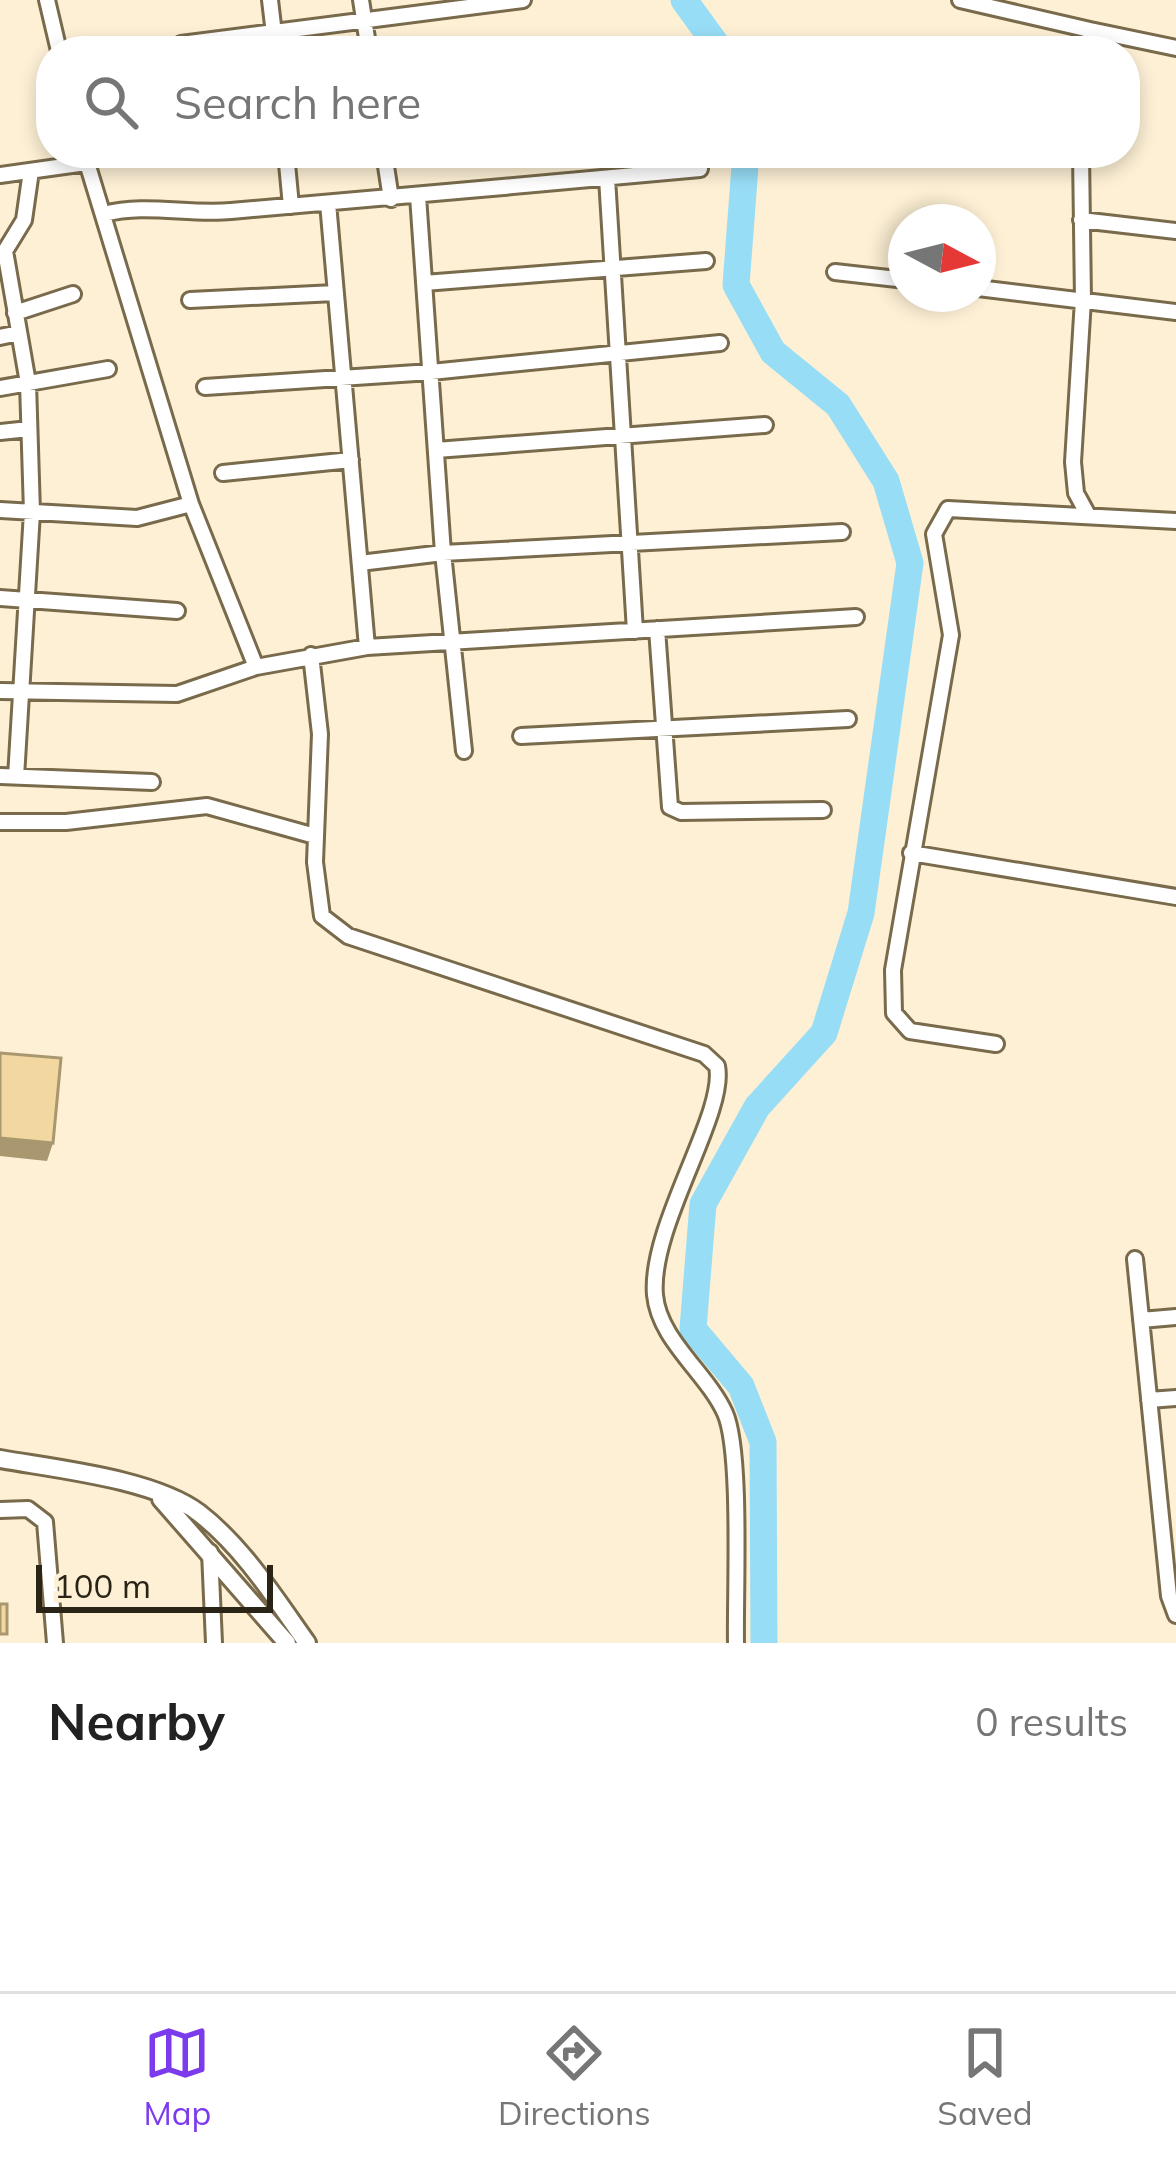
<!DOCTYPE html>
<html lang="en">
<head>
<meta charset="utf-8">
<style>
  :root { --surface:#fff; --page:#f6f6f6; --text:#222; --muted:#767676; --line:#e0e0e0; --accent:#7c3aed }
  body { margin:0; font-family:Mulish,sans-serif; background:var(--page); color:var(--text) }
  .compass { position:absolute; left:888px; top:204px; width:108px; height:108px; border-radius:50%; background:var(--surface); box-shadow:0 6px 18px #0003; rotate:97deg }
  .scale { position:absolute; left:36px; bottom:30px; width:237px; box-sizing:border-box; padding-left:12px; border:6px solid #2a2417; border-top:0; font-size:33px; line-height:42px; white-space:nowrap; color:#2a2417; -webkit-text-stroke:9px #fdf0d5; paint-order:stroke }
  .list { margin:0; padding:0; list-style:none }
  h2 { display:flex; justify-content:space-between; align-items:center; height:156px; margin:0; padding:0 48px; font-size:51px }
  h2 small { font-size:39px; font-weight:400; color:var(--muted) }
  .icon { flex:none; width:66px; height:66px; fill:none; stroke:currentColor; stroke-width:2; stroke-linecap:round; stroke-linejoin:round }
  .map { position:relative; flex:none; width:1176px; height:1643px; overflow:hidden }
  .search { position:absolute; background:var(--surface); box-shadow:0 6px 18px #0003; left:36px; right:36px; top:36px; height:132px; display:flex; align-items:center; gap:30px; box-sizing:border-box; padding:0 42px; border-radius:48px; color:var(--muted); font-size:45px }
  .sheet { height:348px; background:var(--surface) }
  nav { display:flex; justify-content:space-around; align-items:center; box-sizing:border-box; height:168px; border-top:3px solid var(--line); background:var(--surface); font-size:33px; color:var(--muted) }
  nav a { display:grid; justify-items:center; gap:6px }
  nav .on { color:var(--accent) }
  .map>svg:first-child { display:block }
</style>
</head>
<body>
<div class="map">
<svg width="1176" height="1643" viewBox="0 0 1176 1643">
  <rect width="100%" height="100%" fill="#fdf0d5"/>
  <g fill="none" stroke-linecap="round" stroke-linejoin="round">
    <!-- river -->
    <path stroke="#98ddf6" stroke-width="27" d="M684,0L721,51
      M746,153L736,285L773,352L838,405L886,481L910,563L861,913L824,1033L757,1107L703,1204L693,1329L741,1386L763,1442L764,1643"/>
    <!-- minor casing -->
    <g stroke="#786a4b" stroke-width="20">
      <path id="minor" d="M47,0L59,51
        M270,0L276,51
        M361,0L369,51
        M960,0L1090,30L1088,51
        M1090,30L1176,48
        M181,44L523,0
        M84,153L191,504L256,667
        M286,153L291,206
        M384,153L391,199
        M1081,153L1083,300L1073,462L1076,493L1088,515
        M0,175L86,163
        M607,178L635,631
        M418,196L443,553L464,751
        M328,203L367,647
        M104,214C145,203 188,215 231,211C387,197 544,184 700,169
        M1081,220L1176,231
        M835,272L906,280
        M424,283L706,261
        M978,288L1176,312
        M190,300L335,293
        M15,313L73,294
        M0,337L19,333
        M205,387L431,372L720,343
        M0,388L108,369
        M0,432L29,429
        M436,450L765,425
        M223,473L351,460
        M0,510L137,518L191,504
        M360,563L443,553L842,532
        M0,598L177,611
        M657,629L670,807L681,812L823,810
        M311,655L320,734L315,862L322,916L348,936L704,1054L717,1066C727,1113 649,1226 655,1295C659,1340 707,1373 725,1413C742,1451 735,1593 736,1643
        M0,691L177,694L256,667L367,647L856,617
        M521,736L848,719
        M0,776L152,782
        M16,777L32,512L28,383L5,251L24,220L31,171
        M0,822H66L207,806L315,836
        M911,853L1176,897
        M996,1044L910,1031L894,1013L893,970L951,635L934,534L948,509L1176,521
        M1135,1259L1169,1596L1176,1615
        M1141,1320L1176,1317
        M1149,1400L1176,1398
        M0,1510L28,1509L45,1522L55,1643
        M210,1552L214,1643"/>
    </g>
    <!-- tertiary casing -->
    <g stroke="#786a4b" stroke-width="22">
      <path id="tertiary" d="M0,1459C56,1469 154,1479 199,1513C243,1547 275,1598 307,1643
        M161,1499L287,1643"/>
    </g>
    <!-- minor -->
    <use href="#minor" stroke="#fff" stroke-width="14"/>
    <!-- tertiary -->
    <use href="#tertiary" stroke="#fff" stroke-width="16"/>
  </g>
  <!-- shaded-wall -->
  <path fill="#a99770" d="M0,1138L53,1143L47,1161L0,1156Z"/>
  <!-- building -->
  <path fill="#f2d8a0" stroke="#a99770" stroke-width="3" d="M0,1053L61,1058L53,1143L0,1138Z
    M0,1604H7V1634H0Z"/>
</svg>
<svg class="compass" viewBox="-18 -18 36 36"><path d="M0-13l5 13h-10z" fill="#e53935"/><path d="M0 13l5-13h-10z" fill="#767676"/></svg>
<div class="scale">100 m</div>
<div class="search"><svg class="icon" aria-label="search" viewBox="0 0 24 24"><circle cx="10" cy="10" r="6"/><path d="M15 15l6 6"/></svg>Search here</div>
</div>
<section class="sheet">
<h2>Nearby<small>0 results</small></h2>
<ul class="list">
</ul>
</section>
<nav>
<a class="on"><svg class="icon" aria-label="map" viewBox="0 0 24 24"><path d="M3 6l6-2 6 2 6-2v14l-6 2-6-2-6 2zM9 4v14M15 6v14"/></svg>Map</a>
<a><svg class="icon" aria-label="directions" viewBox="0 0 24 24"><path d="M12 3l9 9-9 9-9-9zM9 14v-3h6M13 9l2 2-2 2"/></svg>Directions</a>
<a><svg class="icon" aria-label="saved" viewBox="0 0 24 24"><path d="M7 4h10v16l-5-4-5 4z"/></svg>Saved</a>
</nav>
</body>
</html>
